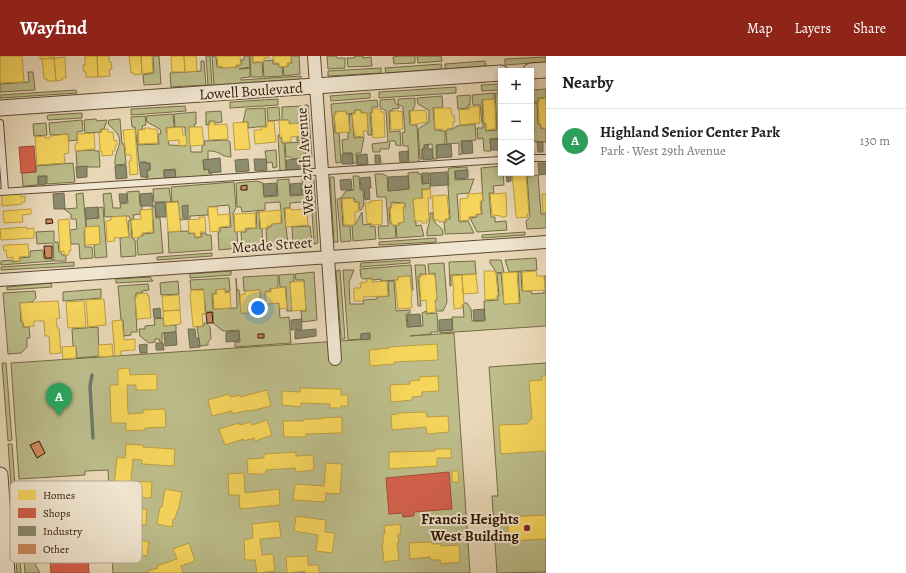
<!DOCTYPE html>
<html lang="en">
<head>
<meta charset="utf-8">
<style>
  :root { --surface:#fff; --page:#f2f2f2; --text:#222; --muted:#767676; --line:#e0e0e0; --accent:#8f2418 }
  body { margin:0; font-family:Alegreya,serif; background:var(--page); color:var(--text) }
  .controls { position:absolute; right:12px; top:12px; display:grid; overflow:hidden; border-radius:0px; box-shadow:0 2px 6px #0003 }
  .controls button { width:36px; height:36px; display:grid; place-items:center; padding:0; border:0; border-bottom:1px solid var(--line); background:var(--surface); color:var(--text); font:20px sans-serif }
  .you { position:absolute; left:258px; top:252px; width:14px; height:14px; margin:-10px; border:3px solid #fff; border-radius:50%; background:#1a73e8; box-shadow:0 0 0 6px #1a73e833 }
  .badge { display:grid; place-items:center; width:26px; height:26px; border-radius:50%; background:var(--accent); color:#fff; font-size:13px; font-weight:700 }
  .pin { position:absolute; translate:-50% -33px; filter:drop-shadow(0 1px 2px #0008) }
  .pin::after { content:''; position:absolute; top:21px; width:14px; height:12px; background:inherit; clip-path:polygon(0 0,100% 0,50% 100%) }
  .list { margin:0; padding:0; list-style:none }
  h2 { display:flex; justify-content:space-between; align-items:center; height:52px; margin:0; padding:0 16px; font-size:17px }
  h2 small { font-size:13px; font-weight:400; color:var(--muted) }
  .list li { display:grid; grid-template-columns:26px 1fr auto; gap:12px; align-items:center; box-sizing:border-box; height:64px; padding:0 16px; border-top:1px solid var(--line) }
  .list b { display:block; font-size:15px; white-space:nowrap }
  .list p { margin:0; font-size:13px; white-space:nowrap; color:var(--muted) }
  .list em { font-size:13px; font-style:normal; color:var(--muted) }
  .icon { flex:none; width:22px; height:22px; fill:none; stroke:currentColor; stroke-width:2; stroke-linecap:round; stroke-linejoin:round }
  .map { position:relative; flex:none; width:546px; height:517px; overflow:hidden }
  header { display:flex; align-items:center; gap:24px; box-sizing:border-box; height:56px; padding:0 20px; background:var(--accent); color:#fff }
  header strong { font-size:19px }
  nav { display:flex; gap:22px; margin-inline-start:auto; font-size:14px }
  main { display:flex }
  aside { flex:1; background:var(--surface) }
  .map>svg:first-child { display:block }
</style>
</head>
<body>
<header>
<strong>Wayfind</strong>
<nav><a>Map</a><a>Layers</a><a>Share</a></nav>
</header>
<main>
<div class="map">
<svg width="546" height="517" viewBox="0 0 546 517">
  <rect width="100%" height="100%" fill="#e9d8b8"/>
  <filter id="stains"><feTurbulence type="fractalNoise" baseFrequency=".005" numOctaves="4"/><feColorMatrix values="0 0 0 0 .2 0 0 0 0 .09 0 0 0 0 .02 0 0 0 .5 -.17"/></filter>
  <radialGradient id="worn" r=".72"><stop offset=".6" stop-color="#630" stop-opacity="0"/><stop offset="1" stop-color="#630" stop-opacity=".3"/></radialGradient>
  <!-- green -->
  <path fill="#bcbd8a" stroke="#766b47" d="M153,0H159L161,28L144,29L143,19L154,17Z
    M206,0H210L212,29H208Z
    M212,0L216,1L217,11H222V12L237,11V10L241,9V4H244V0H249L250,11L239,13L250,12V21L241,22V24L301,20V23L214,29Z
    M250,0H253V7L262,6L263,21H251Z
    M291,0H299L300,18L284,20L283,11L288,10V7H292Z
    M327,0H336L337,2H345V12L328,13Z
    M355,0H363V2L371,1L372,10L348,11L347,2H354Z
    M399,0H415V7L394,8L393,1Z
    M417,0H441L442,5L418,7Z
    M546,1V6L505,9V3Z
    M273,4V8H278L279,11H282L283,20L264,21L263,7L264,5Z
    M201,5H204L206,29L171,31L170,17L201,15Z
    M485,5L486,10L445,13V8Z
    M441,8L442,13L386,17L385,12Z
    M381,12V17L328,20V15Z
    M28,16H33L35,34L0,36V28L29,26Z
    M501,28V34L482,35L481,29Z
    M456,31V37L379,42V36Z
    M546,33V42H538V46H531V34Z
    M76,34L77,37L0,42V39Z
    M370,37V42L331,45L330,40Z
    M494,37V43L482,44L483,67H482L480,49H473L472,39Z
    M495,37H501V82L490,83L491,95H484L483,82L478,83L477,72H483V68L485,67L486,75L497,74Z
    M470,39V49H468V52L458,53L457,40Z
    M442,40L443,51L433,52L435,74L445,75V88L436,89L437,103H433L432,88L424,89V92L422,93V103H420L418,73L429,66V54L418,48L417,42Z
    M415,42V49L413,54L409,55L410,69H417L419,107H409L408,90H403L402,77L405,76L403,51L398,48V43Z
    M278,43V49L230,52V46Z
    M395,43V47L399,50V52L392,53V55H389L390,76L400,75L401,90L396,89L395,85H390L389,93H380V96H373L372,88L388,86L386,55L380,51V44Z
    M377,44L378,51H372V57H370L372,79H368L367,57H361V54H355V57L347,58L346,55L335,56V59H334L335,77H339L341,106L336,107L331,48Z
    M531,47H537L538,68H540L541,73L546,72V86L531,85V75H534Z
    M305,49H308L312,101L308,102Z
    M185,50L186,55L131,59V53Z
    M302,50L305,84L297,85V81H302L301,67L289,68V64H282V51Z
    M279,51L280,64L268,65L267,52Z
    M265,52L266,70L248,72V66H243L246,53Z
    M221,55L222,66L215,67V65H209V68L206,69V56Z
    M196,56V68H194L195,71H189L191,96H202V90L205,89L204,85L227,84L230,86L231,101C221,101 219,94 208,95V104H203L204,114L208,113L209,117H211L212,122L176,124L175,113L164,114V124L146,125V121H148L147,115L150,114V107H147L146,106H139L135,71H132L131,61L145,60L146,69L142,70L143,73L138,74V89L159,88L158,78H161L160,73L147,66L146,60L173,58L174,71L166,72L169,89L186,90L185,71H175L174,58Z
    M82,57V62L48,64L47,60L49,59Z
    M352,58L354,82L364,81L361,97H356L357,107H353L352,97H343L342,84L348,83V77L350,76L349,59Z
    M96,63L97,65L107,64L104,73H101V76L85,77L84,64Z
    M120,63L122,88H124L126,108L115,109C114,88 130,87 108,68L109,64Z
    M82,64L83,75L77,76V84L69,85L68,78L50,79L49,67Z
    M46,67L47,79L34,80L33,68Z
    M475,68L476,84L461,85L462,98L459,99V87L447,88L446,75H447V73H453L457,70Z
    M278,79H280V82H281L282,87H284L286,115L280,116Z
    M305,86L306,102L292,103L291,101H286L285,87Z
    M95,94V95H99L100,111H77L76,95Z
    M276,94L277,111L273,112L272,106L267,107L265,95Z
    M73,107L75,126L47,128V120H38V129L23,130L22,117L36,116V110Z
    M501,110V117H503L504,129L493,130L494,137H489L491,161H495V166L506,165L507,174L477,176L470,162L477,161V158H482L481,146L483,145L481,112Z
    M467,111V114L455,115V124L474,123L469,137L457,138L459,166L468,165L474,177L445,178L444,166H446V163H450L448,130L449,129L448,115L449,112Z
    M418,116V118H421L422,128L430,127V133H422V142L413,143L415,166H416V170L421,169L424,180L397,182L396,169H399V167L404,166L403,152L405,151V147L392,146L391,148V152H389L390,167H392V169H395L396,182L379,183L378,170H388V167L386,141H377L375,118H383L387,120L388,135L409,133L408,117Z
    M538,119L541,158H546V172L527,173L526,165L530,161L527,120Z
    M353,120H359L360,134H363L364,149L361,154H359V146H355L354,142H341L346,135L354,134Z
    M331,121H334L338,186H334L330,122Z
    M312,122L314,124L318,187L314,188L310,123Z
    M289,123L290,140L303,139L302,123H306L309,152L303,153L302,146L290,147V152H284L288,189L267,191L266,173H268V171H271V168L282,167L280,146L265,147V154L242,156L241,151H237L236,127L257,125L263,127L264,141L278,140L277,124Z
    M234,126L236,152L233,157L235,176H237L238,192L219,194L218,176H220V172L231,171L229,149L208,151V159L190,160V163L180,164L178,145L172,146L171,131Z
    M169,132L171,146H154L153,133Z
    M139,135L140,150H142V154H140V158L133,159L134,163H130L129,160L105,161L103,138L111,137L113,152H121L120,148L128,147L127,136Z
    M83,137L86,171L85,175L84,176L85,191H92L93,202L80,203L79,188H71L70,174L77,173L76,163H71V158L64,153L77,152L76,138Z
    M341,142L343,170H350L351,185L341,186L337,143Z
    M155,150L156,162H160L163,197L138,199L137,184L140,180H143V178L154,177L152,151Z
    M103,151L107,201L95,202L94,189L100,188L99,170L86,171V163L99,162L98,152Z
    M256,156H259L260,173H262L263,191L242,192L241,176H246V173L257,172Z
    M362,156L363,169L371,168V171L375,170L376,183L353,185L352,169H355Z
    M430,157H433V164H435V167L442,173L443,179L427,180C426,172 431,166 430,157Z
    M131,164L132,182L135,184L136,200L121,201L120,182L129,181L128,165Z
    M310,170L312,187L293,189L292,171Z
    M54,175V186H58L59,196H61L62,199H66V205H54L53,187L37,188L36,176Z
    M188,175L189,178L194,177L195,182L202,181L201,177H206V179H211L212,194L169,197L168,176Z
    M525,176V179L482,182V179Z
    M436,182V186L379,189V186Z
    M43,194L44,203H53V205L1,209V205L12,204V206L20,205V202L30,201V195Z
    M212,197V200L157,204V201Z
    M536,202L537,214L509,216L505,204Z
    M410,204V207L360,211L361,207Z
    M490,204H501L504,216L497,217L490,207Z
    M475,205L476,218L451,219V230H450L449,206Z
    M74,206V210L1,214V211Z
    M444,207L447,246L443,255H436L435,245L437,244L435,217L429,218L428,208Z
    M411,209L413,234H411L410,220L398,221V224L381,225V223L373,224L372,222L363,223L361,221L360,213Z
    M415,209H425L426,218H420V220L418,221L421,250H418Z
    M340,214L345,283H341L336,215Z
    M343,214H354L349,226L350,248H363L364,244L377,243V241L389,240L388,225H394L396,255L410,254V257L406,258L407,271L423,270L422,257L426,255V258L437,257L438,276H431V278L410,280L454,277L470,517H113L108,450L110,449L108,414L85,415V419L19,423L11,307L370,283V277L361,278V283L348,284Z
    M231,215V219L190,222V218Z
    M314,216L317,264L302,266L301,255H306L304,224H296L295,218Z
    M518,216H521L522,235H531L532,238L544,237V220H546V270L440,277V275L453,274L452,261H464L463,249L464,247H467L471,253L472,265H485L484,245L498,244V240H499L497,218L501,217L504,248L520,247Z
    M294,218V225L290,226L292,255H287L286,231H280L279,219Z
    M278,219V232L270,233V235L265,236L266,248L279,247L280,262L289,261L291,287L235,291V286H240L239,274L223,275L213,267V256H206L203,233L191,234L190,224L229,222L230,235L225,236V233L216,234V237L212,238L213,253L237,252L236,222L237,234H239L241,257H249L254,249L261,248L260,234L244,235L243,221Z
    M150,221L153,225L116,227V223Z
    M178,225L179,238L161,239L160,227Z
    M51,227L52,231L7,234V231Z
    M148,228L149,234L142,235V237H136V240H135L137,276H131V279L124,280L123,264H121L118,230Z
    M101,233V242L63,245V236Z
    M35,235L36,242L32,246L20,247L21,266H23V271H29L30,282H27V291L21,297L8,298L3,237Z
    M163,262L164,270L176,269V276L162,277V286H160L159,283H155V286L149,287L140,280L139,273H145V270L155,269L154,263Z
    M204,267H206L210,271L211,282L208,286V289L200,290L197,271L204,270Z
    M98,271L99,300L77,302L76,290H73L72,273Z
    M2,307H6L12,384L8,385Z
    M546,307V516L497,517L492,440H498L489,311Z
    M8,388H12L16,444L12,442Z
    M17,457L21,517H17L13,460Z
    M20,458L28,462H38L32,469L34,506L40,517H25Z"/>
  <!-- homes -->
  <path fill="#f6d55c" stroke="#bb9d42" d="M0,0H22L24,26L0,27Z
    M40,0H54V2L40,3Z
    M85,0H97L98,21H86V16H84L83,9H85Z
    M97,0H109V6H111L112,13L109,14L110,20L98,21Z
    M129,0H141L142,18L134,19V17H131Z
    M141,0H152L153,16L142,18Z
    M171,0H184L185,16H172Z
    M184,0H196L197,15L185,16Z
    M217,0H240L241,9H236V11L222,12V10L218,11Z
    M253,0H269V2H264V6H253Z
    M273,0H291V7H287L288,10L279,11V7H274Z
    M65,1L66,22H62V24L56,25L54,2Z
    M54,2L56,25H47V23H44L42,3Z
    M546,42V72H541V68H539L538,46H539V43Z
    M494,43V47H495L496,73L486,74V67H484L483,44Z
    M479,50L480,67L460,69L459,54L470,53L469,51Z
    M434,52H451L452,59H454L455,66H453V72L447,73V74L443,75V73H435Z
    M372,53H381V56H384L385,81L373,82L371,57H373Z
    M360,54L361,57H367L368,75H363L364,80L355,81V76H354L352,58H355V55Z
    M398,54V56L402,55L403,73L391,74L390,56Z
    M426,54L427,66L411,69L410,55Z
    M346,55V58H348L350,76L336,77L334,59H336V56Z
    M289,64V68L300,67L301,80L291,81V86H282V81L280,82L279,65Z
    M214,65V69L227,68L228,83L209,84L208,69H210V66Z
    M274,65L276,86L255,88L254,74H261V71H267V66Z
    M247,66L250,93L235,94L233,67Z
    M182,71L183,79H186L187,89L179,90V84L167,85V72Z
    M189,71H202L204,89L190,90Z
    M144,72H150V73H157L158,87L139,88L138,74H145Z
    M108,73V76H113L114,85L117,84V89L115,90V95H112L113,99L102,100V95H100L99,77L102,76L101,74Z
    M135,73L138,118L130,119L129,105H131V99H126L123,74Z
    M94,77L95,93L75,95V89L76,87H78L77,78Z
    M68,78L69,97L64,98L65,107L37,109L35,81L45,80V82H50V80Z
    M512,117H526L529,158H527L528,161L517,162L516,159Z
    M430,133L431,142H428L429,164H426L427,167H422V165H415L413,143L423,142L422,134Z
    M20,137L21,141L25,140V146H22V148L2,150V138Z
    M482,137L483,145H480L481,158H476V160L469,161V164L460,165V143L468,142V138Z
    M506,137L507,159H506V161H501V160L492,159L490,138Z
    M542,138H546V157H543Z
    M447,139L449,161L448,163H445L446,165L439,166V164H434L432,140Z
    M353,142L355,147L358,146L359,155L355,156V169H344L342,143Z
    M382,144V168L372,169L371,167L367,168L365,147H370V145Z
    M178,146L181,175L168,176L166,147Z
    M404,147L405,151H403L404,166L398,167L399,169H392V167H391L390,152H392L391,148Z
    M208,151H217L218,159L229,158L230,170L219,171V175L210,176Z
    M291,152V154L307,153L308,169L286,171L285,153Z
    M31,153V158L22,159L23,166L4,167L3,155Z
    M152,153L153,176L142,177V179L140,180V181L133,182L131,164L141,163L140,154Z
    M281,154V167L271,168V170H267V172L261,173L259,156Z
    M255,157L256,172H245V175L235,176L234,158Z
    M126,160L129,181L114,182L115,185L107,186L106,165L111,164V161Z
    M199,161H205L206,176H200L201,181H195V177H189L188,164L200,163Z
    M69,163L71,195H69V199H64V195L60,196L58,164Z
    M99,170L100,188L85,189V171Z
    M27,171V173L34,172V182L1,184L0,173Z
    M28,188L29,200L19,201L20,205H13V201L7,202L6,194L4,195L3,190L6,189Z
    M484,215H495V218L496,217L498,239H497V243L485,244Z
    M536,215L537,220H544L545,234L523,235L522,216Z
    M517,216L519,247L504,248L502,217Z
    M434,218V220H435L437,244H435L436,256L427,257L426,244L421,245L419,221H421V219Z
    M476,218L478,237L463,238L462,219Z
    M462,219L464,248L462,249V252L454,253L453,236H454L452,220Z
    M410,220L412,241H411L412,252L398,253L395,224H398V221Z
    M367,223H372V226L387,225L388,240L363,241V245H354V232H361L360,227L367,226Z
    M303,225L304,227L306,254L292,255L290,228L291,226Z
    M285,231L287,252L280,253L279,247L266,248L265,236H271V233Z
    M225,233V237L230,236L231,252L214,253L213,238H217L216,234Z
    M191,234H203L204,236L205,258H202L203,270L193,271L190,238H191Z
    M260,234V248L248,249V257H241L240,239L245,238V235Z
    M147,237L148,240H149L151,262L137,263L135,241H137V238Z
    M179,239L180,254L163,255L162,240Z
    M104,243L106,269L88,271L86,244Z
    M58,245L60,262L56,263L57,272H59L61,297L50,298L49,280H45L44,265H34V270L24,271L23,266H22L20,247Z
    M84,245L86,271L68,272L66,246Z
    M180,254L181,268L164,270L163,255Z
    M122,264L124,284L135,283V294L121,295V299L115,300L112,265Z
    M112,288L113,300L99,301L98,289Z
    M437,288L438,304L394,306V308L370,310L369,294L389,292V291Z
    M76,290V302L63,303L62,291Z
    M129,312L130,319L157,318V334H136V329H127L128,358L143,357V354L165,353L166,371L145,372V374L126,375V367H111L110,329H118V313Z
    M438,320L439,335L422,336V340L412,341V344L391,346L390,329L410,328V325L420,324L419,321Z
    M542,320H546V397L544,395L501,398L499,369L527,368L532,362L529,325L542,324Z
    M300,332L341,333V339H348V350H341V352H330V348L301,347V351L282,349V335L300,336Z
    M267,334L271,350L250,355L249,354L232,358V355L212,360L208,344L229,338L230,341L240,339V341Z
    M426,356L427,361L448,360L449,376L427,378L426,371L392,374L391,359L398,358V357Z
    M342,361V377L306,378V381H284L283,365H304V363H321V362Z
    M267,364L272,379L255,385L254,382L244,385V383L225,389L219,373L239,367L240,369L250,366L252,369Z
    M126,388L143,389V391L175,393L174,410L142,408V404L133,403L131,425L152,426L151,442L127,441V431L114,430L117,401L125,402Z
    M435,393H451V402H437V410L389,413V396L435,395Z
    M296,396V400L313,399L314,414L296,416L295,412L266,414V418H248L247,403L264,402V398Z
    M326,407L342,408L340,438L326,437L325,446L293,444L295,428L324,430Z
    M452,415H458L459,426H452Z
    M244,417L245,437L279,433L280,449L240,453L239,439H229L228,418Z
    M165,433L182,436L178,455H177L175,463H173L172,471L157,468L160,451H162Z
    M116,452L147,453L146,469L116,468Z
    M546,459V483L509,485L507,461Z
    M296,460L326,464L325,476L335,477L332,497L316,495L318,479L294,475Z
    M279,465L281,481L260,483L262,499L273,498L275,515L257,517L255,504H245L244,484L253,482L252,468Z
    M400,468L401,478H398L399,487H397L399,504L384,506L382,488H383V478H385L384,470Z
    M119,480L149,486L147,500L117,496Z
    M431,486L432,488H441V490L459,489L460,506L441,508L440,504H431L430,501L410,503L409,487Z
    M189,487L195,505L181,510L183,517H149L148,515L158,512L157,510L177,503L173,493Z
    M308,500V509H318L319,517H305V515L287,517L286,501Z"/>
  <!-- shops -->
  <path fill="#d6604d" stroke="#a44b37" d="M34,90L36,116L21,117L19,91Z
    M449,416L452,453L414,456V460L403,461L402,457L389,458L386,422Z
    M73,458L74,469H86L89,517H51L50,505L38,506L36,472L48,471V460Z"/>
  <!-- industry -->
  <path fill="#8c8c6e" stroke="#706a4e" d="M490,83H501V94H491Z
    M462,85H472L473,97L463,98Z
    M531,86H533L534,97L531,98Z
    M537,86H543V96H538Z
    M451,88L452,101L437,102V89Z
    M424,89H428L429,93H432L433,103L423,104L422,93H425Z
    M408,95V105L400,106L399,96Z
    M352,97L353,108H342V98Z
    M367,98L368,108L357,109V99Z
    M375,99H380L381,107H375Z
    M220,102L221,116L209,117V113L204,114L203,104Z
    M248,103L249,115L236,116L235,104Z
    M254,103H266L267,114L255,115Z
    M300,103L301,114L287,115L286,104Z
    M146,106V108L150,107V114H147L148,121H141L139,107Z
    M538,107H546V118L539,119Z
    M126,109L127,122L116,123L115,110Z
    M87,110V121L77,122L76,111Z
    M164,114H175L176,122L165,123Z
    M468,114V122L456,123L455,115Z
    M447,116L448,129L431,130L430,117Z
    M422,117H429V127L423,128Z
    M506,117H511V125L507,126Z
    M46,120V128L39,129L38,121Z
    M408,120L409,133L388,135V121Z
    M370,121L371,132H369L370,143L365,144L364,133H361L360,122Z
    M351,123L352,134H341L340,124Z
    M276,127L277,139L264,140L263,128Z
    M301,127L302,138L291,139L290,128Z
    M64,137L65,153H54L53,138Z
    M152,137L153,150H141L140,138Z
    M119,138H127V146L120,147Z
    M165,146L166,161H156L155,147Z
    M188,149V162H183L182,150Z
    M98,151V162L86,163L85,152Z
    M160,252L161,262H154L153,253Z
    M484,253L485,264L474,265L473,254Z
    M420,258L421,270L408,271L407,259Z
    M301,263L302,273L291,274V264Z
    M452,263V274L439,275V264Z
    M188,273H195L196,282H199L200,291L190,292Z
    M316,273V280L295,283V275Z
    M239,275V285L226,286V276Z
    M176,276L177,289L165,290L164,277Z
    M369,277L370,283L361,284V278Z
    M156,287H163L164,294H156Z
    M147,288V297H140L139,289Z"/>
  <g fill="none" stroke-linecap="round" stroke-linejoin="round">
    <!-- stream -->
    <path stroke="#6e7a68" stroke-width="3.5" d="M92,319L90,330L93,382"/>
  </g>
  <!-- building -->
  <path fill="#ce8a5f" stroke="#301904" d="M247,129V134H241V130Z
    M46,163H52L53,167L46,168Z
    M44,190H52V202H45Z
    M212,256L213,267H207L206,257Z
    M258,278H264V282H258Z
    M39,385L45,397L37,402L30,389Z"/>
  <g fill="none" stroke-linecap="round" stroke-linejoin="round">
    <!-- service casing -->
    <g stroke="#5e4931" stroke-width="8">
      <path id="service" d="M0,67L5,135
        M531,102H546
        M0,136L501,104"/>
    </g>
    <!-- minor casing -->
    <g stroke="#5e4931" stroke-width="14">
      <path id="minor" d="M314,0L335,303
        M0,224L546,186"/>
    </g>
    <!-- tertiary casing -->
    <g stroke="#5e4931" stroke-width="17">
      <path id="tertiary" d="M531,15L546,14
        M0,52L501,17
        M0,419L7,517"/>
    </g>
    <!-- service -->
    <use href="#service" stroke="#f1e6d1" stroke-width="6"/>
    <!-- minor -->
    <use href="#minor" stroke="#f1e6d1" stroke-width="12"/>
    <!-- tertiary -->
    <use href="#tertiary" stroke="#f1e6d1" stroke-width="15"/>
  </g>
  <!-- markers -->
  <circle fill="#8f2418" stroke="#f1e6d1" stroke-width="1.5" cx="527" cy="472" r="4"/>
  <g text-anchor="middle" stroke-width="4" stroke-linejoin="round" paint-order="stroke">
    <!-- street labels -->
    <g font-size="15" fill="#301904" stroke="#f1e6d1">
      <text transform="translate(251 35) rotate(-4)" y="5">Lowell Boulevard</text>
      <text transform="translate(305 105) rotate(-94)" y="5">West 27th Avenue</text>
      <text transform="translate(272 189) rotate(-4)" y="5">Meade Street</text>
    </g>
    <!-- poi labels -->
    <g font-size="15" font-weight="bold" fill="#301904" stroke="#f1e6d1" text-anchor="end">
      <text x="519" y="468">Francis Heights<tspan x="519" dy="17">West Building</tspan></text>
    </g>
  </g>
  <!-- legend -->
  <rect x="10" y="425" width="132" height="82" rx="6" fill="#f1e6d1" stroke="#b7a894" stroke-width="1"/>
  <rect x="18" y="434" width="18" height="10" fill="#f6d55c"/>
  <rect x="18" y="452" width="18" height="10" fill="#d6604d"/>
  <rect x="18" y="470" width="18" height="10" fill="#8c8c6e"/>
  <rect x="18" y="488" width="18" height="10" fill="#ce8a5f"/>
  <g font-size="11" fill="#301904">
    <text x="43" y="443">Homes</text>
    <text x="43" y="461">Shops</text>
    <text x="43" y="479">Industry</text>
    <text x="43" y="497">Other</text>
  </g>
  <rect width="100%" height="100%" filter="url(#stains)"/>
  <rect width="100%" height="100%" fill="url(#worn)"/>
</svg>
<div class="controls">
<button>+</button>
<button>−</button>
<button><svg class="icon" aria-label="layers" viewBox="0 0 24 24"><path d="M12 4l9 5-9 5-9-5zM3 14l9 5 9-5"/></svg></button>
</div>
<div class="you"></div>
<div class="pin badge" style="left:59px;top:360px;background:#2e9e5b">A</div>
</div>
<aside>
<h2>Nearby<small></small></h2>
<ul class="list">
<li><span class="badge" style="background:#2e9e5b">A</span><div><b>Highland Senior Center Park</b><p>Park · West 29th Avenue</p></div><em>130 m</em></li>
</ul>
</aside>
</main>
</body>
</html>
